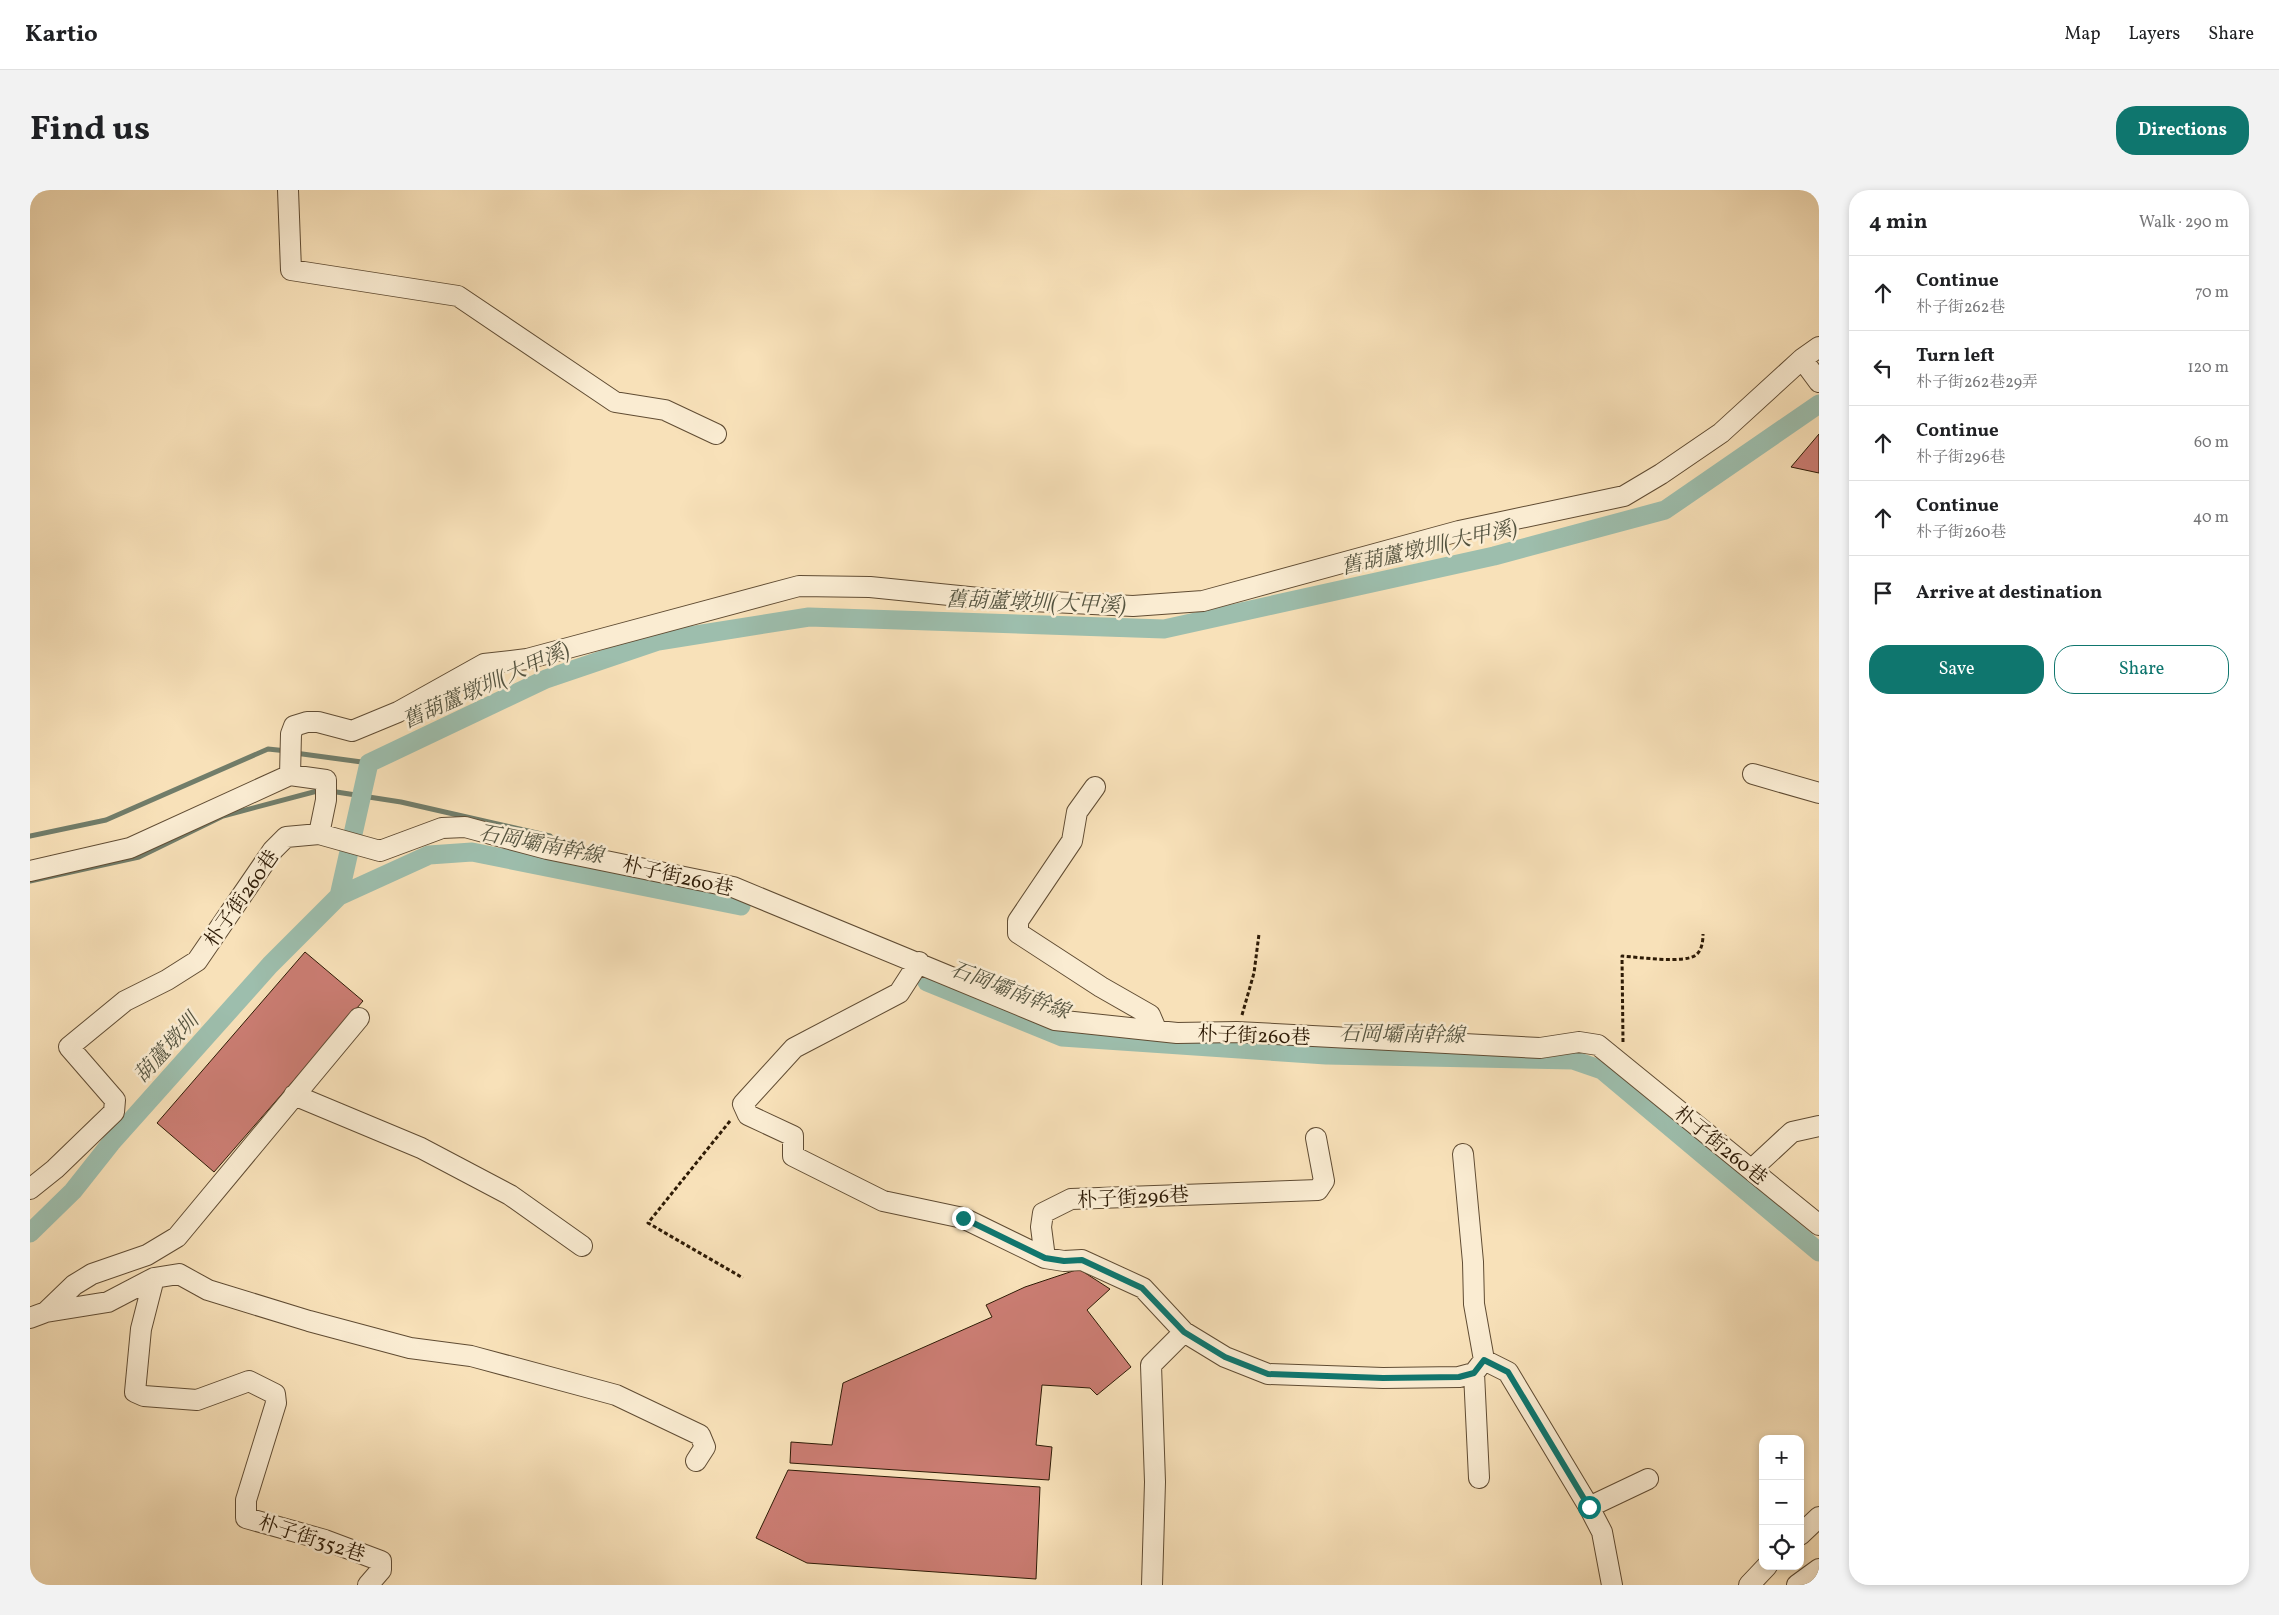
<!DOCTYPE html>
<html lang="en">
<head>
<meta charset="utf-8">
<style>
  :root { --surface:#fff; --page:#f2f2f2; --text:#202124; --muted:#757577; --line:#e0e0e0; --accent:#0f766e }
  body { margin:0; font-family:Vollkorn,"Noto Serif TC",serif; background:var(--page); color:var(--text) }
  .controls { position:absolute; right:15px; bottom:15px; display:grid; overflow:hidden; border-radius:10px; box-shadow:0 2px 8px #0003 }
  .controls button { width:45px; height:45px; display:grid; place-items:center; padding:0; border:0; border-bottom:1px solid var(--line); background:var(--surface); color:var(--text); font:25px sans-serif }
  .stop { position:absolute; width:15px; height:15px; margin:-11px; border:4px solid #0f766e; border-radius:50%; background:#fff }
  .stop.end { background:#0f766e; border-color:#fff; box-shadow:0 1px 5px #0008 }
  .list { margin:0; padding:0; list-style:none }
  h2 { display:flex; justify-content:space-between; align-items:center; height:65px; margin:0; padding:0 20px; font-size:21px }
  h2 small { font-size:16px; font-weight:400; color:var(--muted) }
  .list li { display:grid; grid-template-columns:32px 1fr auto; gap:15px; align-items:center; box-sizing:border-box; height:75px; padding:0 20px; border-top:1px solid var(--line) }
  .list b { display:block; font-size:19px; white-space:nowrap }
  .list p { margin:0; font-size:16px; white-space:nowrap; color:var(--muted) }
  .list em { font-size:16px; font-style:normal; color:var(--muted) }
  .actions { display:flex; gap:10px; padding:15px 20px }
  .actions a { flex:1; padding:11px 0; border:1px solid var(--accent); border-radius:20px; text-align:center; font-size:18px; color:var(--accent) }
  .actions .main { background:var(--accent); color:#fff }
  .icon { flex:none; width:28px; height:28px; fill:none; stroke:currentColor; stroke-width:2; stroke-linecap:round; stroke-linejoin:round }
  .map { position:relative; flex:none; width:1789px; height:1395px; overflow:hidden; border-radius:20px }
  header { display:flex; align-items:center; gap:30px; box-sizing:border-box; height:70px; padding:0 25px; background:var(--surface); border-bottom:1px solid var(--line) }
  header strong { font-size:24px }
  nav { display:flex; gap:28px; margin-inline-start:auto; font-size:18px }
  .intro { display:flex; align-items:center; justify-content:space-between; box-sizing:border-box; height:120px; padding:0 30px }
  h1 { margin:0; font-size:35px }
  .button { padding:12px 22px; border-radius:20px; background:var(--accent); color:#fff; font-size:18px; font-weight:700 }
  main { display:flex; gap:30px; padding:0 30px }
  aside { flex:1; background:var(--surface); border-radius:20px; box-shadow:0 2px 8px #0003 }
  .map>svg:first-child { display:block }
</style>
</head>
<body>
<header>
<strong>Kartio</strong>
<nav><a>Map</a><a>Layers</a><a>Share</a></nav>
</header>
<div class="intro"><h1>Find us</h1><a class="button">Directions</a></div>
<main>
<div class="map">
<svg width="1789" height="1395" viewBox="0 0 1789 1395">
  <rect width="100%" height="100%" fill="#f8e1b9"/>
  <filter id="stains"><feTurbulence type="fractalNoise" baseFrequency=".004" numOctaves="4"/><feColorMatrix values="0 0 0 0 .2 0 0 0 0 .09 0 0 0 0 .02 0 0 0 .5 -.17"/></filter>
  <radialGradient id="worn" r=".72"><stop offset=".6" stop-color="#630" stop-opacity="0"/><stop offset="1" stop-color="#630" stop-opacity=".3"/></radialGradient>
  <g fill="none" stroke-linecap="round" stroke-linejoin="round">
    <!-- stream -->
    <path stroke="#717d6a" stroke-width="5" d="M265,563L339,573
      M300,601L371,612L520,646L527,654
      M0,646L76,630L238,559L257,561
      M0,691L109,667L193,626L291,600"/>
    <!-- canal -->
    <path stroke="#9dbead" stroke-width="19" d="M309,706L339,573L516,489L628,451L779,427L1134,439L1464,366L1635,320L1789,214
      M897,792L1032,847L1296,865L1543,870L1572,880L1789,1062
      M0,1043L43,1001L81,953L240,775L309,706L399,665L442,662L711,716"/>
  </g>
  <!-- building -->
  <path fill="#cb7d73" stroke="#2e1b06" d="M1789,244V283L1761,277Z
    M275,762L333,811L184,982L127,933Z
    M1049,1079L1080,1099L1057,1120L1101,1177L1067,1205L1060,1198L1012,1195L1006,1255L1022,1257L1019,1290L760,1273L761,1252L802,1255L813,1193L962,1127L956,1115L995,1097Z
    M758,1280L1010,1297L1006,1389L777,1373L726,1348Z"/>
  <g fill="none" stroke-linecap="round" stroke-linejoin="round">
    <!-- minor casing -->
    <g stroke="#604c33" stroke-width="22">
      <path id="minor" d="M258,0L261,80L428,106L585,212L635,220L686,244
        M1772,169L1789,192
        M1723,584L1789,603
        M260,585L261,544L264,536L277,532H288L322,541L368,522L454,474L497,469L769,396L840,397L959,409L1103,416L1173,411L1429,341L1594,306L1631,284L1691,243L1772,169L1789,157
        M1065,597L1047,622L1042,651L988,731V743L1071,797L1120,825L1126,839
        M0,681L100,658L260,585L296,590V610L289,644
        M889,772L869,803L764,858L713,914L718,925L763,946V966L853,1011L933,1028L1015,1068
        M264,905L391,958L480,1005L552,1056
        M1433,964L1443,1072L1444,1114L1454,1170
        M1722,979L1762,942L1789,936
        M0,999L25,979L84,922L85,910L39,857L95,811L137,790L167,771L243,660L256,647L289,644L350,661L412,638L435,637L517,659L703,697L1025,830L1147,843L1207,842L1510,858L1549,852L1568,855L1789,1035
        M124,1088L111,1139L105,1202L114,1206L167,1210L219,1191L245,1204L246,1213L216,1310V1328L295,1350L351,1371V1380L338,1395
        M16,1122L44,1095L62,1084L117,1065L147,1047L329,828
        M0,1128L16,1122L78,1112L124,1088L149,1084L178,1100L279,1131L380,1158L441,1166L586,1205L670,1245L675,1257L666,1271
        M1154,1142L1195,1167L1238,1184L1353,1188L1429,1187L1444,1183L1454,1170
        M1454,1170L1478,1182L1559,1317L1572,1342L1582,1395
        M1444,1183L1449,1288
        M1559,1317L1618,1289
        M1770,1345L1789,1327
        M1122,1395L1125,1292L1121,1175L1154,1142L1113,1098L1052,1070L1034,1071L1015,1068L1011,1037L1013,1023L1041,1009L1288,1000L1294,991L1286,948
        M1719,1395L1737,1376
        M1767,1395L1789,1379"/>
    </g>
    <!-- path -->
    <path stroke="#2e1b06" stroke-width="3" stroke-dasharray="4 2.5" stroke-linecap="butt" d="M1212,825L1224,783L1229,744
      M1593,852L1592,766C1607,767 1654,774 1666,765C1672,760 1673,751 1673,744
      M700,931L618,1033L713,1088"/>
    <!-- minor -->
    <use href="#minor" stroke="#faecd2" stroke-width="20"/>
  </g>
  <g fill="none" stroke-linecap="round" stroke-linejoin="round">
    <!-- route -->
    <path stroke="#0f766e" stroke-width="6" d="M933,1028L1015,1068L1034,1071L1052,1070L1112,1098L1154,1142L1195,1167L1238,1184L1353,1188L1429,1187L1444,1183L1454,1170L1478,1182L1559,1317"/>
  </g>
  <g text-anchor="middle" stroke-width="5" stroke-linejoin="round" paint-order="stroke">
    <!-- street labels -->
    <g font-size="20" fill="#2e1b06" stroke="#faecd2">
      <text transform="translate(648 686) rotate(13)" y="7">朴子街260巷</text>
      <text transform="translate(211 708) rotate(-55)" y="7">朴子街260巷</text>
      <text transform="translate(1224 845) rotate(2)" y="7">朴子街260巷</text>
      <text transform="translate(1691 955) rotate(39)" y="7">朴子街260巷</text>
      <text transform="translate(1103 1007) rotate(-3)" y="7">朴子街296巷</text>
      <text transform="translate(282 1348) rotate(18)" y="7">朴子街352巷</text>
    </g>
    <!-- water labels -->
    <g font-size="21" font-style="italic" fill="#555440" stroke="#faecd2">
      <text transform="translate(1399 357) rotate(-13)" y="7">舊葫蘆墩圳(大甲溪)</text>
      <text transform="translate(1006 412) rotate(2)" y="7">舊葫蘆墩圳(大甲溪)</text>
      <text transform="translate(456 495) rotate(-24)" y="7">舊葫蘆墩圳(大甲溪)</text>
      <text transform="translate(511 654) rotate(11)" y="7">石岡壩南幹線</text>
      <text transform="translate(980 800) rotate(21)" y="7">石岡壩南幹線</text>
      <text transform="translate(1372 844) rotate(1)" y="7">石岡壩南幹線</text>
      <text transform="translate(136 858) rotate(-48)" y="7">葫蘆墩圳</text>
    </g>
  </g>
  <rect width="100%" height="100%" filter="url(#stains)"/>
  <rect width="100%" height="100%" fill="url(#worn)"/>
</svg>
<div class="controls">
<button>+</button>
<button>−</button>
<button><svg class="icon" aria-label="locate" viewBox="0 0 24 24"><circle cx="12" cy="12" r="6"/><path d="M12 2v4M12 18v4M2 12h4M18 12h4"/></svg></button>
</div>
<div class="stop" style="left:1559px;top:1317px"></div>
<div class="stop end" style="left:933px;top:1028px"></div>
</div>
<aside>
<h2>4 min<small>Walk · 290 m</small></h2>
<ul class="list">
<li><svg class="icon" aria-label="ahead" viewBox="0 0 24 24"><path d="M12 20V5M6 11l6-6 6 6"/></svg><div><b>Continue</b><p>朴子街262巷</p></div><em>70 m</em></li>
<li><svg class="icon" aria-label="left" viewBox="0 0 24 24"><path d="M17 20v-9H6M10 6l-5 5 5 5"/></svg><div><b>Turn left</b><p>朴子街262巷29弄</p></div><em>120 m</em></li>
<li><svg class="icon" aria-label="ahead" viewBox="0 0 24 24"><path d="M12 20V5M6 11l6-6 6 6"/></svg><div><b>Continue</b><p>朴子街296巷</p></div><em>60 m</em></li>
<li><svg class="icon" aria-label="ahead" viewBox="0 0 24 24"><path d="M12 20V5M6 11l6-6 6 6"/></svg><div><b>Continue</b><p>朴子街260巷</p></div><em>40 m</em></li>
<li><svg class="icon" aria-label="arrive" viewBox="0 0 24 24"><path d="M6 21V4h12l-3 4 3 4H6"/></svg><div><b>Arrive at destination</b></div></li>
</ul>
<div class="actions"><a class="main">Save</a><a>Share</a></div>
</aside>
</main>
</body>
</html>
